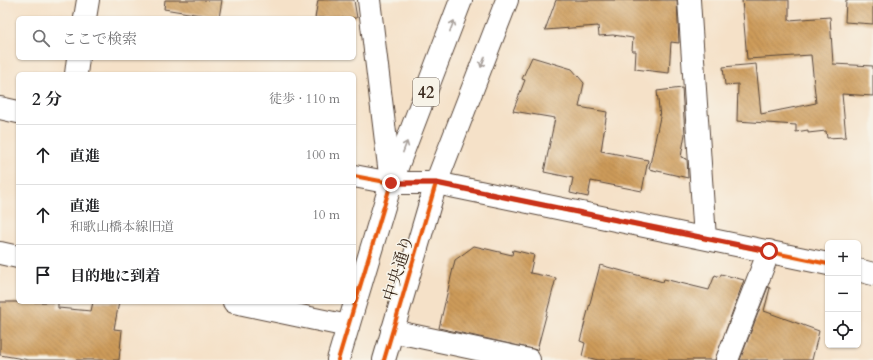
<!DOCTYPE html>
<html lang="ja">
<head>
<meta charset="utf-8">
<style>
  :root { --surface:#fff; --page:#f6f6f6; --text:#202124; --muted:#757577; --line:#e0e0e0 }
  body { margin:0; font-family:Cardo,"Noto Serif JP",serif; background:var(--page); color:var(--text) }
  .controls { position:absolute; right:12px; bottom:12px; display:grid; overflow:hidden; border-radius:6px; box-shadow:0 1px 3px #0004 }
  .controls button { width:36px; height:36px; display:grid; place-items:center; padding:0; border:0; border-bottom:1px solid var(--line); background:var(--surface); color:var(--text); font:20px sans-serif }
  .stop { position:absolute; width:12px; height:12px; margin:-9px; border:3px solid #c8321e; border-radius:50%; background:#fff }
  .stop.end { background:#c8321e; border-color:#fff; box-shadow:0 1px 4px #0008 }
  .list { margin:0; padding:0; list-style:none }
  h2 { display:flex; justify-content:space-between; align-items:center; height:52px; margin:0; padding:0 16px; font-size:17px }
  h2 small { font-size:13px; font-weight:400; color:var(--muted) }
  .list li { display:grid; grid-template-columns:26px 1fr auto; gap:12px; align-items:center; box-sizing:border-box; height:60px; padding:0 16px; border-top:1px solid var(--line) }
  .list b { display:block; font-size:15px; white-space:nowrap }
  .list p { margin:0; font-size:13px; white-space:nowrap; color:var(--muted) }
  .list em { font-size:13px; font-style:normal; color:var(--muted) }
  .icon { flex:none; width:22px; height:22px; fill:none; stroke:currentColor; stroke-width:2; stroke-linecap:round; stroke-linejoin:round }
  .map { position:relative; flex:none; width:873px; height:360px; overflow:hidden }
  .search { position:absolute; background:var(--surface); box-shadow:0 1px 3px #0004; left:16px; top:16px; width:340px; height:44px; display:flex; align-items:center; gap:10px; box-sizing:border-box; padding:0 14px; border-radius:6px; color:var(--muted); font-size:15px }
  .panel { position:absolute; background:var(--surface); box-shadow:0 1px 3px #0004; left:16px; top:72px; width:340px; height:232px; border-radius:6px }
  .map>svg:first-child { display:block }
</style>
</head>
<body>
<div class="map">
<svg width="873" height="360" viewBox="0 0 873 360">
  <defs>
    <pattern id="building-back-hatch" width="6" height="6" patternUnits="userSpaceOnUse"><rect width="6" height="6" fill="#cd9b5a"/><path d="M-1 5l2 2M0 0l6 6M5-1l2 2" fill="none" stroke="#a87f4a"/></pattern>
  </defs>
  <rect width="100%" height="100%" fill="#f7f3e8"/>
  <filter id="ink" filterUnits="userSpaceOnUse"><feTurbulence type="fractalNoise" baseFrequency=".025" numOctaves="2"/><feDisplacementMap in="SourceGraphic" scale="8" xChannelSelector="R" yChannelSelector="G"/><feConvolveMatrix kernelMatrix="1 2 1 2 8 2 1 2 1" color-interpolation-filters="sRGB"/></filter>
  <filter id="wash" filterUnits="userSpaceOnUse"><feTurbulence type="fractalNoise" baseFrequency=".012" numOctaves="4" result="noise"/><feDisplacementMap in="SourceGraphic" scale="16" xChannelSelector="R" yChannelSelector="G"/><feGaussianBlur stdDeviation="0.9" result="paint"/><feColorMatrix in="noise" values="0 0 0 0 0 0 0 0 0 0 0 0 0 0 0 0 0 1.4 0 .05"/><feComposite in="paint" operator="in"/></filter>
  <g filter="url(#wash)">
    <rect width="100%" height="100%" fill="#f5e1c8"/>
    <g id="blocks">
      <!-- building -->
      <path fill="url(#building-back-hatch)" d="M165,0H222L219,18L164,9Z
        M318,0H354L357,18H315Z
        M556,0H677L679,43L671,42L669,73L635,69L636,51H632L633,38L613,35L599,36L598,26L545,30Z
        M742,0H789V20L830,17L833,64L873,66V96L842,94L846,137L827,138L826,131L808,133V130L796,132V125L737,121L738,84L725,85L723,67L756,64L761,114L816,103L811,55L747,59Z
        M846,0H873V24L845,22Z
        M532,57L572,69L584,83L579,107L607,112L601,151L648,160L642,191L591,181L588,197L570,193L573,178L544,172L555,118L513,111L525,80L522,79Z
        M682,88L685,134L681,157L687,159L688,178L649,169L660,117L657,91Z
        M474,246L512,255L513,250L534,255L530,273L556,278L537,350L439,328L455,260Z
        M600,265L663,282L664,279L709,290L715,275L720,277L721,274L744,280L715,360H598L582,356L585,343L580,341Z
        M768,287L770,288L764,311L819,331L812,360H740Z
        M0,302H58V308L91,311L93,302H119L114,329L122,330L119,360H29L0,355Z"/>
    </g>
  </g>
  <g filter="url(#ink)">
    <use href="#blocks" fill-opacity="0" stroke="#574538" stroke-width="1"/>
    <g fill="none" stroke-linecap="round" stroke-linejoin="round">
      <!-- minor casing -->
      <g stroke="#574538" stroke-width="24">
        <path id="minor" d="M369,0L391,183
          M689,0L705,238
          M85,18L88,0
          M76,74L78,58
          M0,108L18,112
          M354,176L391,183H436L828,264
          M0,253L18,257
          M858,270L873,274
          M234,302L348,326
          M392,331L529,360
          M727,360L769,251"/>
      </g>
      <!-- highway casing -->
      <g stroke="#574538" stroke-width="24">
        <path id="highway" d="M338,360L391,183L461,0
          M384,360L436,183L507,0"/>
      </g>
      <!-- minor -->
      <use href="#minor" stroke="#fff" stroke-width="22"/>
      <!-- highway -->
      <use href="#highway" stroke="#fff" stroke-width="22"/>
      <!-- cycleway casing -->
      <g stroke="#f7f3e8" stroke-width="6">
        <path id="cycleway" d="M354,176L391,183H436L828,264
          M338,360L391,183
          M384,360L436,183"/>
      </g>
      <!-- cycleway -->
      <use href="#cycleway" stroke="#e8590c" stroke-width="4"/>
    </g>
    <!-- one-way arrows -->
    <defs><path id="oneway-shaft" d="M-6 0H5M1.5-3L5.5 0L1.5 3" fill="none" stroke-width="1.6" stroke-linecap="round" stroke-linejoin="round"/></defs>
    <g stroke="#a79f9a">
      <use href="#oneway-shaft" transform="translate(452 26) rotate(-69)"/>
      <use href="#oneway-shaft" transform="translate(483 62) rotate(111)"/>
      <use href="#oneway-shaft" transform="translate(405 147) rotate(-69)"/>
    </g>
  </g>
  <g fill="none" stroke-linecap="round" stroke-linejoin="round" filter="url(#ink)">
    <!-- route -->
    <path stroke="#c8321e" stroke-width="5" d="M391,183H436L769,251"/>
  </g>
  <g text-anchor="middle" stroke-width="3" stroke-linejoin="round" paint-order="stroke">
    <!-- shield labels -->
    <rect fill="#f7f3e8" stroke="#73665b" stroke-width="1" x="413" y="78" width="26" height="28" rx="3"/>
    <g font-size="16" font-weight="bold" fill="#3b2a1e">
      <text x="426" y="98">42</text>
    </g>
    <!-- street labels -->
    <g font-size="17" fill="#3b2a1e" stroke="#f7f3e8">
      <text transform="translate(398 268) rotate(-73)" y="6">中央通り</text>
    </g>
  </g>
</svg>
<div class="controls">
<button>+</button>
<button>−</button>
<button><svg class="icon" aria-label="locate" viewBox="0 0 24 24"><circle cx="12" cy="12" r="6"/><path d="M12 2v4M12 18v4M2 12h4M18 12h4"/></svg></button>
</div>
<div class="stop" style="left:769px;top:251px"></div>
<div class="stop end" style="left:391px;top:183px"></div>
<div class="search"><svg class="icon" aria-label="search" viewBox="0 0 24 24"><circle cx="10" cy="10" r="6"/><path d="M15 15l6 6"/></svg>ここで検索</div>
<section class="panel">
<h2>2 分<small>徒歩 · 110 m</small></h2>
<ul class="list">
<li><svg class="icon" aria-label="ahead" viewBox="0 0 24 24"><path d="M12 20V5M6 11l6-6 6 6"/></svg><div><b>直進</b></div><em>100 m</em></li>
<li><svg class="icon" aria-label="ahead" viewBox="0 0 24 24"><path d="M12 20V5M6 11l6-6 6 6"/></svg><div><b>直進</b><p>和歌山橋本線旧道</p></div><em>10 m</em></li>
<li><svg class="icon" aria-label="arrive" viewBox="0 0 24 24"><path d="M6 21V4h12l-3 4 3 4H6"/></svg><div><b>目的地に到着</b></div></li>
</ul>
</section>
</div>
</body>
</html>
